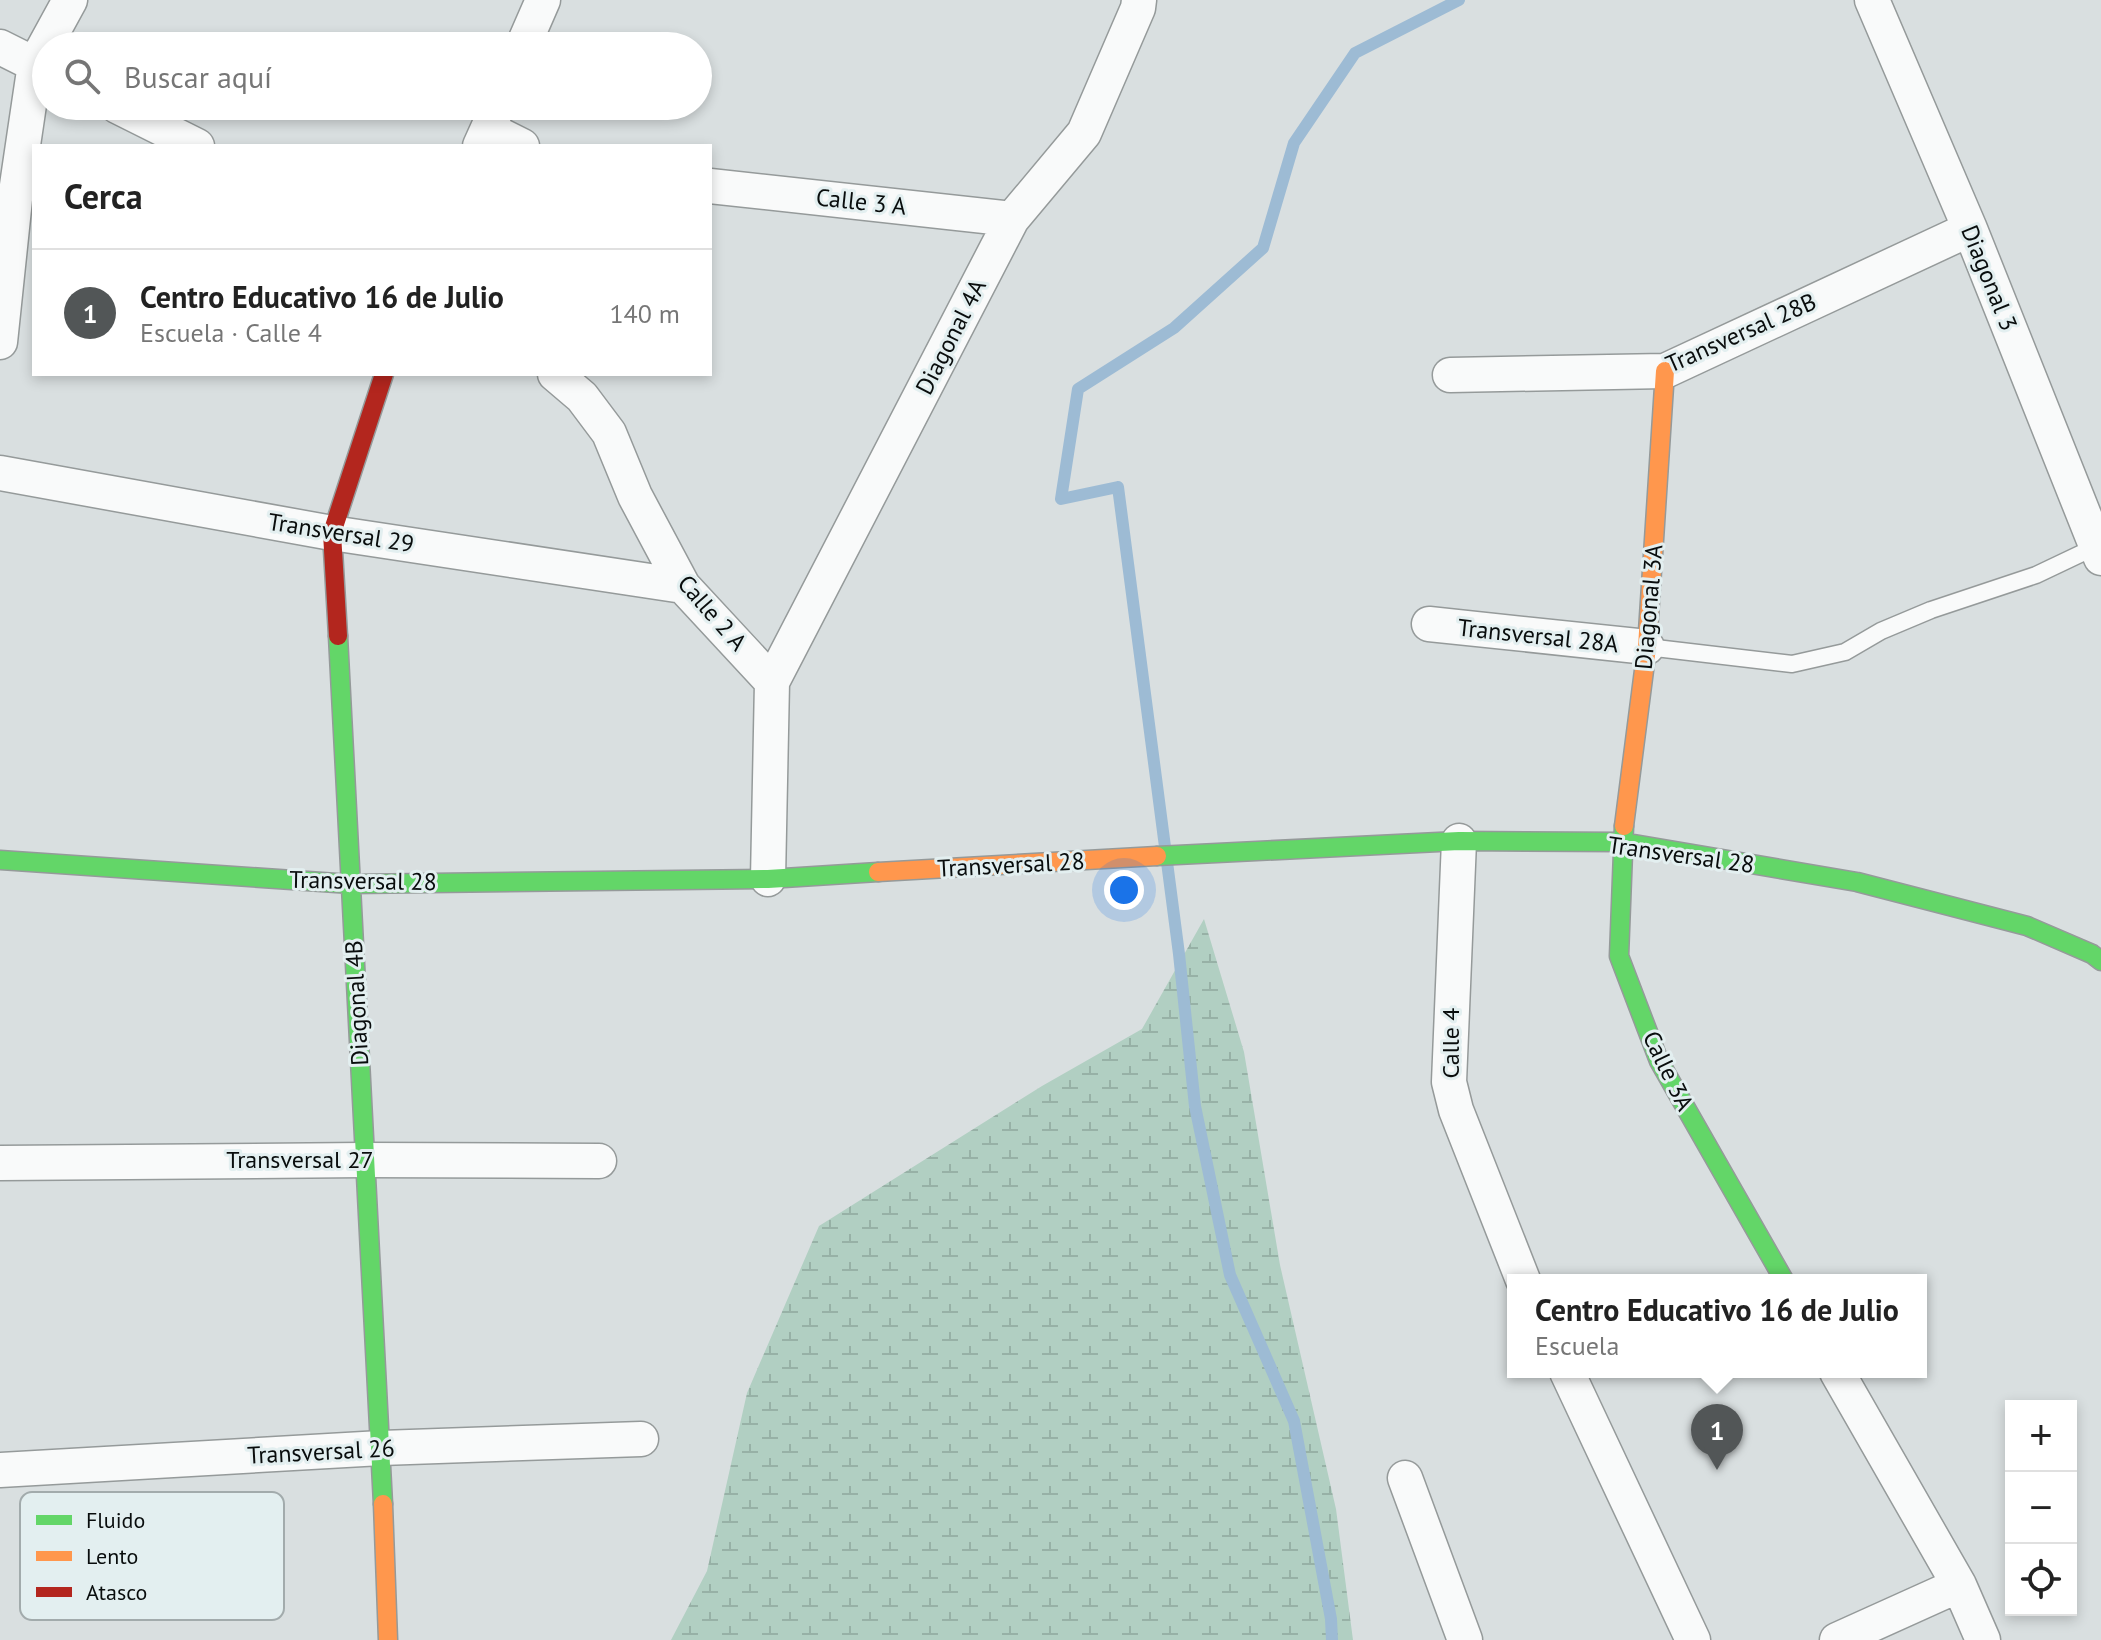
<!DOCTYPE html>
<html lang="es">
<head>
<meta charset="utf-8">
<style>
  :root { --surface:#fff; --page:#f6f6f6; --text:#222; --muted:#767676; --line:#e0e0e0; --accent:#525657 }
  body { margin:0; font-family:"PT Sans",sans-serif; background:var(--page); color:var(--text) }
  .controls { position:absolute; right:24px; bottom:24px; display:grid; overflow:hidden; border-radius:0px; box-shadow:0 4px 12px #0003 }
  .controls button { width:72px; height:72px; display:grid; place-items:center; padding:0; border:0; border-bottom:2px solid var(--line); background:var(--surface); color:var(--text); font:40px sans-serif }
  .you { position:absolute; left:1124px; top:890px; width:28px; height:28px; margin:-20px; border:6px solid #fff; border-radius:50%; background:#1a73e8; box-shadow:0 0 0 12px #1a73e833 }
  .badge { display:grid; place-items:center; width:52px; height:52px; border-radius:50%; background:var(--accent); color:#fff; font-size:26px; font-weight:700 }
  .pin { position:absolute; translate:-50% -66px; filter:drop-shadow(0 2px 4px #0008) }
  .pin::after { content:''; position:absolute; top:42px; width:28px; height:24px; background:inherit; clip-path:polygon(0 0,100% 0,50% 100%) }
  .popup { position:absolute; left:1507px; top:1274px; width:420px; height:104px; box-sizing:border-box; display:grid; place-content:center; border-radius:0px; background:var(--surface); filter:drop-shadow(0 2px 6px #0005); font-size:26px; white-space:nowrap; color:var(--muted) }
  .popup b { font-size:30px; color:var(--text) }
  .popup::after { content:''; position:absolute; left:50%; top:100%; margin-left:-16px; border:16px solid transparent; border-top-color:var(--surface) }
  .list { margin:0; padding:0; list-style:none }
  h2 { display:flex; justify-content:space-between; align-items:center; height:104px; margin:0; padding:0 32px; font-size:34px }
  h2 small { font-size:26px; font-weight:400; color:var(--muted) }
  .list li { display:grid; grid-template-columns:52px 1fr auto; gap:24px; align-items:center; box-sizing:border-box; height:128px; padding:0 32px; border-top:2px solid var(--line) }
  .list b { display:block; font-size:30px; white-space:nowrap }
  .list p { margin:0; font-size:26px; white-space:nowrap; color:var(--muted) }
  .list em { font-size:26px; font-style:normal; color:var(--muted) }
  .icon { flex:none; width:44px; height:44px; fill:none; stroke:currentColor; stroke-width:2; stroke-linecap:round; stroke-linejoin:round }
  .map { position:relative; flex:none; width:2101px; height:1640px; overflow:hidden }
  .search { position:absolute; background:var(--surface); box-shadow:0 4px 12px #0003; left:32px; top:32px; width:680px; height:88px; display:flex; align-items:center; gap:20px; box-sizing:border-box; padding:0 28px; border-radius:44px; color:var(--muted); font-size:30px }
  .panel { position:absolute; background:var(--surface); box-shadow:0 4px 12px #0003; left:32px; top:144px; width:680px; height:232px; border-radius:0px }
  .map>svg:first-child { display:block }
</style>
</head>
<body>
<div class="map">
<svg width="2101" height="1640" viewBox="0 0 2101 1640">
  <defs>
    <pattern id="wetland-marsh" width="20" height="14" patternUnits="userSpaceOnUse" patternTransform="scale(2)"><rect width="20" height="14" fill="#b1cfc2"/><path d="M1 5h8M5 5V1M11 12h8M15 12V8" fill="none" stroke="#97b1a6"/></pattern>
  </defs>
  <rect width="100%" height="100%" fill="#d9dfe0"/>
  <!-- wetland -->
  <path fill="url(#wetland-marsh)" d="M1204,919L1244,1052L1280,1265L1336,1509L1353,1640H671L707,1571L747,1393L819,1226L1042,1086L1142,1029Z"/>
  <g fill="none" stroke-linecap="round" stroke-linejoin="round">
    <!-- stream -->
    <path stroke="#9dbbd4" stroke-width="12" d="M1332,1640L1331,1619L1294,1421L1230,1275L1195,1106L1179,954L1118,487L1061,499L1078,389L1174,328L1263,248L1294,143L1355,53L1459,0"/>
    <!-- lane casing -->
    <g stroke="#959a9a" stroke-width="19">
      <path id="lane" d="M1647,647L1792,664L1845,652L1881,631L1931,610L2036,575L2097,546"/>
    </g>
    <!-- street casing -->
    <g stroke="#959a9a" stroke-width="37">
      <path id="street" d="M1872,0L1970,229L2101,558
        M523,46L543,0
        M0,47L46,70
        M117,106L197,146
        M488,129L522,146
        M480,146L498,106
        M710,186L1012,219
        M0,342L15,199L35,64L70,0
        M555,374L582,397L609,433L635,496L683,586L772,682L768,879
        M1450,375L1665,371L1970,229
        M0,473L332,533L683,586
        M1429,624L1647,647
        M772,682L1012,219L1084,133L1138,8L1139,0
        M1459,841L1449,1082L1456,1110L1523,1280
        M0,1163L364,1160L599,1161
        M1567,1372L1693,1640
        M1837,1372L1959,1585L1983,1640
        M0,1470L381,1448L641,1439
        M1405,1478L1465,1640
        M1837,1640L1959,1585"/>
    </g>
    <!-- fast casing -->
    <g stroke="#959a9a" stroke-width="21">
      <path id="fast" d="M338,636L383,1504
        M1624,826L1619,956L1659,1061L1784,1280
        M1157,856L1459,841L1622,842L1857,882L2027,926L2092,954L2101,961
        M0,860L351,884L768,879L878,872"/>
    </g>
    <!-- slow casing -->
    <g stroke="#959a9a" stroke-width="21">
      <path id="slow" d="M1624,826L1647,647L1665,371
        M878,872L1157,856
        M383,1504L388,1640"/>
    </g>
    <!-- jam casing -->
    <g stroke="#959a9a" stroke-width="21">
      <path id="jam" d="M338,636L332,533L384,374"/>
    </g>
    <!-- lane -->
    <use href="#lane" stroke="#f9fafa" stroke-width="16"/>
    <!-- street -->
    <use href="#street" stroke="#f9fafa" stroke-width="34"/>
    <!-- fast -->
    <use href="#fast" stroke="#63d668" stroke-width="18"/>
    <!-- slow -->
    <use href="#slow" stroke="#ff974d" stroke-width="18"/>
    <!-- jam -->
    <use href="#jam" stroke="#b3261e" stroke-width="18"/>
  </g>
  <g text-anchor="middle" stroke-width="6" stroke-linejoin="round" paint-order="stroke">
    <!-- street labels -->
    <g font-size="24" fill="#090d0d" stroke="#e3eff0">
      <text transform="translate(861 202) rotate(6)" y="8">Calle 3 A</text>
      <text transform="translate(1989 278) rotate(68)" y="8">Diagonal 3</text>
      <text transform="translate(1741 333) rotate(-24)" y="8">Transversal 28B</text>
      <text transform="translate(951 337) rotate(-63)" y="8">Diagonal 4A</text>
      <text transform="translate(341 533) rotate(9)" y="8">Transversal 29</text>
      <text transform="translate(1649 607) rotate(-85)" y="8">Diagonal 3A</text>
      <text transform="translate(712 613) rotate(49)" y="8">Calle 2 A</text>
      <text transform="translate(1538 636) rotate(6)" y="8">Transversal 28A</text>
      <text transform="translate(1681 855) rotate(8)" y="8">Transversal 28</text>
      <text transform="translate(1011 865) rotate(-3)" y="8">Transversal 28</text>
      <text transform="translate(363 881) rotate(1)" y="8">Transversal 28</text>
      <text transform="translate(357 1003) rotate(-93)" y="8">Diagonal 4B</text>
      <text transform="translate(1451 1043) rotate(-90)" y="8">Calle 4</text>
      <text transform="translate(1668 1071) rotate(64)" y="8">Calle 3A</text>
      <text x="300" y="1168">Transversal 27</text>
      <text transform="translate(321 1452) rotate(-3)" y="8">Transversal 26</text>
    </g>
  </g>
  <!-- legend -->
  <rect x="20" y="1492" width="264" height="128" rx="12" fill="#e3eff0" stroke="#a2abac" stroke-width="2"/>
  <rect x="36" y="1515" width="36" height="10" fill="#63d668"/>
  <rect x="36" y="1551" width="36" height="10" fill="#ff974d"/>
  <rect x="36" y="1587" width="36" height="10" fill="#b3261e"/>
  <g font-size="22" fill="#090d0d">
    <text x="86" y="1528">Fluido</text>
    <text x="86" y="1564">Lento</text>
    <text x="86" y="1600">Atasco</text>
  </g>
</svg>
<div class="controls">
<button>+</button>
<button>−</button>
<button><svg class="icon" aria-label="locate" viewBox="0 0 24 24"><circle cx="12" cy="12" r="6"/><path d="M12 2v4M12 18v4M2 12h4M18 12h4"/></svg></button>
</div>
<div class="you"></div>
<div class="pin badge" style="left:1717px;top:1470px">1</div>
<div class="popup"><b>Centro Educativo 16 de Julio</b>Escuela</div>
<div class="search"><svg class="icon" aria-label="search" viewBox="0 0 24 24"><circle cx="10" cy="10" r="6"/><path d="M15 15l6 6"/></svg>Buscar aquí</div>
<section class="panel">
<h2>Cerca<small></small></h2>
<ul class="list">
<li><span class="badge">1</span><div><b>Centro Educativo 16 de Julio</b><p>Escuela · Calle 4</p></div><em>140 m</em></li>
</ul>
</section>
</div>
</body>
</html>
